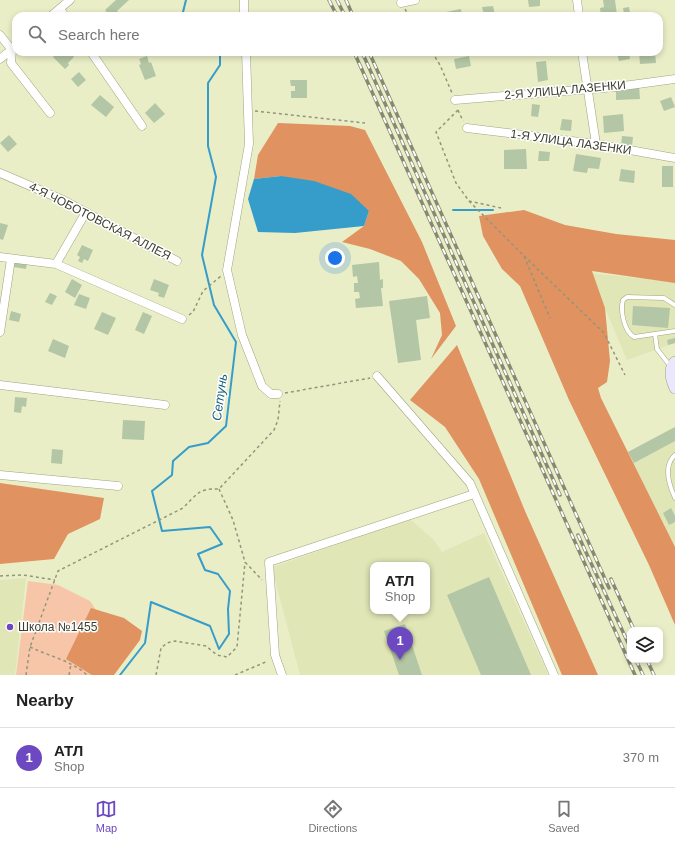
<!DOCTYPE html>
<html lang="en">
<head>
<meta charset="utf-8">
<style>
  :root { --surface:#fff; --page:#f6f6f6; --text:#222; --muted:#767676; --line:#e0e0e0; --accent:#6c48c1 }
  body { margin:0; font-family:Arial,sans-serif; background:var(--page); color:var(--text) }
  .controls { position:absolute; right:12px; bottom:12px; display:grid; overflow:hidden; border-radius:8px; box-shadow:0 2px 6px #0003 }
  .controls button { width:36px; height:36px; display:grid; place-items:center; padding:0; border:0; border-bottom:1px solid var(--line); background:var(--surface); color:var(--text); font:20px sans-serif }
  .you { position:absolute; left:335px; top:258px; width:14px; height:14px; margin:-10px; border:3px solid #fff; border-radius:50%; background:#1a73e8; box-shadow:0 0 0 6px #1a73e833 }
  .badge { display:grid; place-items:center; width:26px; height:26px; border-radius:50%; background:var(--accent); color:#fff; font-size:13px; font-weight:700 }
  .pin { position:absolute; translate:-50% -33px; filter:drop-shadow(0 1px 2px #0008) }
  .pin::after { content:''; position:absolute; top:21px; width:14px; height:12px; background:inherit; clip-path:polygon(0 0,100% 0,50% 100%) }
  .popup { position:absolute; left:370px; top:562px; width:60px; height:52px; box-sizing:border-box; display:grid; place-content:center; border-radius:8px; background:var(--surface); filter:drop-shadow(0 1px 3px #0005); font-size:13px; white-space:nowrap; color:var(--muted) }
  .popup b { font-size:15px; color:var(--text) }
  .popup::after { content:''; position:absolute; left:50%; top:100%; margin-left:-8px; border:8px solid transparent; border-top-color:var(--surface) }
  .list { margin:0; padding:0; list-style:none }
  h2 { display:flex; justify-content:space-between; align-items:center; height:52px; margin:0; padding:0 16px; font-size:17px }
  h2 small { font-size:13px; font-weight:400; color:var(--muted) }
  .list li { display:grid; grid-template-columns:26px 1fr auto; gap:12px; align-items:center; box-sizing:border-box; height:60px; padding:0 16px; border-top:1px solid var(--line) }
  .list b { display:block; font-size:15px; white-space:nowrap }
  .list p { margin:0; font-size:13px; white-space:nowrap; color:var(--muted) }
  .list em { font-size:13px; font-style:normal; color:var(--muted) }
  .icon { flex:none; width:22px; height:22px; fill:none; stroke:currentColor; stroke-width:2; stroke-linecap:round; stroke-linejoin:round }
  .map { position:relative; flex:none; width:675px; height:675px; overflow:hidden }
  .search { position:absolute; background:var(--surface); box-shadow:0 2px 6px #0003; left:12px; right:12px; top:12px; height:44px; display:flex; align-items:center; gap:10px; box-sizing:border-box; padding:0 14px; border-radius:12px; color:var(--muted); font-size:15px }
  .sheet { height:112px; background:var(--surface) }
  nav { display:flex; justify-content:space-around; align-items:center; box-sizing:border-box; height:56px; border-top:1px solid var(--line); background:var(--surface); font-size:11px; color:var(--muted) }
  nav a { display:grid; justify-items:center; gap:2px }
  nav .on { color:var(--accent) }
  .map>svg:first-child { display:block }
</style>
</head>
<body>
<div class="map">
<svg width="675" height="675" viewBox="0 0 675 675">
  <rect width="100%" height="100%" fill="#e9eec7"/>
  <!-- built -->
  <path fill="#e1e6b7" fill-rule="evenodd" d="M590,273L675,282V343L627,360Z
    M675,427V548L628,452Z
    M410,519L434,540L442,552L484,533L548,675H300L273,572V567ZM373,565H427V611H373Z
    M26,578L15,675H0V580Z"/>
  <!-- green -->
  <path fill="#f7c6a9" d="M28,581L58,585L90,601L125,654L111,675H16Z"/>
  <!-- forest -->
  <path fill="#e09261" d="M278,123L350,126L365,130L422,242L456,326L431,359L442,335L440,313L419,279L401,261L370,249L342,242L364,226L369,211L281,176L254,179L258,155Z
    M524,210L565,225L616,234L675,240V283L592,271L605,308L610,361L607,382L598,388L601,398L675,547V625L649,565L569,400L520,286L502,269L483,236L479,216Z
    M457,345L525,511L598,675H562L479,479L445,427L410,400Z
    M0,483L104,498L100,519L68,534L54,559L0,564Z
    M91,608L124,618L142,631L140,640L114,675H92L66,659Z"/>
  <!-- water -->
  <path fill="#369cca" d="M281,176L314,181L351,194L369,211L364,226L295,233L258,232L248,199L254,179Z"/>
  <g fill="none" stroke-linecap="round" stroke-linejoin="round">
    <!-- stream -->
    <path stroke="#369cca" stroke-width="2" d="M186,0L183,12L188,16
      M453,210H493
      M120,675L145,643L151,602L210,626L219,649L229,634L228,609L230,591L218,574L205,570L198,554L222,544L210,527L162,531L152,491L172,475L173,461L189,447L208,443L226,426L236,342L214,305L202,255L216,177L208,146V83L220,65V52"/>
  </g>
  <!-- building -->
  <path fill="#b3c6a5" d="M116,0H129L117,11L119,13L116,16H110L105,10Z
    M528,0H540V6L529,7Z
    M603,0H615L617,15L624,14L623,8L629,7L630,13L639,12L640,16H601L600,8L604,7Z
    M493,6L495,15L484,16L482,7Z
    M461,9L462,16H447L446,12Z
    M58,52H70L74,57L68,63L69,65L65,69L53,57Z
    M629,52L630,59L619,61L617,53Z
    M639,52H655L656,63L640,64Z
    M147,56L149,63L151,62L156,76L145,80L139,65L141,64L139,59Z
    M469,56L471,66L456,69L454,59Z
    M546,61L548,80L538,82L536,62Z
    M79,72L86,80L78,87L71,79Z
    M290,80H307V98H291V91H295V86H291Z
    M639,86L640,99L616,100V87Z
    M100,95L114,107L106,117L91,105Z
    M671,97L675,107L664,111L660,101Z
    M155,103L165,114L154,123L145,113Z
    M532,104L540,105L538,117L531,116Z
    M623,114L624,131L604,133L603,116Z
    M562,119L572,120L571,131L560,130Z
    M9,135L17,144L8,152L0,143Z
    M622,136L633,137L632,146L621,145Z
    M526,149L527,169H504V150Z
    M539,151L550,152L549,161H538Z
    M576,154L601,158L599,169L588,168L587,173L573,171Z
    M662,166H673V187H662Z
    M621,169L635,171L634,183L619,181Z
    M0,223L8,225L3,240L0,239Z
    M82,245L93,250L88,261L84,259L82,263L78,261L80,257L77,255Z
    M15,261L27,264L26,269L14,267Z
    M379,262L380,280L383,279V288H381L383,306L356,308L355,299L360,298L359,292H354V283H358L357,276L353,277L352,265Z
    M72,279L82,285L75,298L65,292Z
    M154,279L169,285L164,298L158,296L159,293L150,290Z
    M50,293L57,296L52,305L45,302Z
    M79,294L90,298L86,309L74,305Z
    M427,296L430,318L416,320L421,360L398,363L389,301Z
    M633,306L670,308L668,328L632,325Z
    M11,311L21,314L19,322L9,320Z
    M102,312L116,318L108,335L94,329Z
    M143,312L152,316L144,334L135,330Z
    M675,338V343L668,345L667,340Z
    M53,339L69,346L65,358L48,351Z
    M15,397L27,398L26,407L22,406L21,413L14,412Z
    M123,420L145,421L144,440L122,439Z
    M675,427V441L634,463L628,452Z
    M52,449L63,450L62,464L51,463Z
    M671,508L675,516V522L669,525L663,513Z
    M489,577L531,675H481L447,595Z
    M405,624L422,675H399L384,631Z"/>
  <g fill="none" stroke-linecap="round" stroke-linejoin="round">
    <!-- lane casing -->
    <g stroke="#a0a47f" stroke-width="5">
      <path id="lane" d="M675,305L664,298L627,297L623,300C620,311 624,331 634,337L675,331
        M655,334L657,349L671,367
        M675,455C663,466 669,485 675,498"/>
    </g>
    <!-- street casing -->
    <g stroke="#a0a47f" stroke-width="9">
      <path id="street" d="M244,0V16
        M577,0L579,16
        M401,3L415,0
        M60,9L65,16
        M51,16L70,0
        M0,35L12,50L11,63L50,113
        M91,52L142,126
        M246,52L249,144L227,270L242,335L262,386L271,394H278
        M582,52L596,144
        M0,59L16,46
        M455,100L616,87L675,79
        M467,128L596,144L675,158
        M0,173L63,200L177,261
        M0,257L56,264L182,319
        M56,264L86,212
        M0,332L11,259
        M377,376L470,483L554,675
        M0,385L165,405
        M0,475L118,486
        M282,675L275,655L269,562L474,494"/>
    </g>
    <!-- secondary casing -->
    <g stroke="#a0a47f" stroke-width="12">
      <path id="secondary" d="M675,362C668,369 671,379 675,388"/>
    </g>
    <!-- path -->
    <path stroke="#92957a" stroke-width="1.5" stroke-dasharray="3 3" stroke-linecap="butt" d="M405,9L409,16
      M432,52L440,65L452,93
      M458,110L436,132L456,183L469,201L501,208
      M458,110L463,121
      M255,111L365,123
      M469,201L524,256L550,318
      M524,256L604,333L625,375
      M189,315L193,312L203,291L221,276
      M285,393L370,378
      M219,489L233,520L245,562L262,580
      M0,576L23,575L55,580
      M30,647C49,656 72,661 87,675
      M26,675L30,647L58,571L183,508C197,494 199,488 219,489L274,430L278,420L280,401
      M69,675L71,664
      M156,675L161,648L167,643L175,641L206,646L217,655L227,657L237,647L245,562
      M235,675L268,661"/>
    <!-- lane -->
    <use href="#lane" stroke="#fff" stroke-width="4"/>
    <!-- street -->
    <use href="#street" stroke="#fff" stroke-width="8"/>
    <!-- secondary -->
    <use href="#secondary" stroke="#ebe7fc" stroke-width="11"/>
    <!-- rail casing -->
    <g stroke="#878a71" stroke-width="3.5">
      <path id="rail" d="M329,0L337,16
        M337,0L345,16
        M346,0L353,16
        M354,52L635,675
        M362,52L560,495
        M369,52L609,588
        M578,535L630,647
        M611,579L634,630
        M636,660L643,675
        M647,660L654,675"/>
    </g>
    <!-- rail -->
    <use href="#rail" stroke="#fff" stroke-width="2" stroke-dasharray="6" stroke-linecap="butt"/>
  </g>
  <!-- markers -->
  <circle fill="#6c48c1" stroke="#fff" stroke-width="1.5" cx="10" cy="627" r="4"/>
  <g text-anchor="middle" stroke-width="3" stroke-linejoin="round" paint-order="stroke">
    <!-- street labels -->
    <g font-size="12" fill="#3c3e2f" stroke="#fff">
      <text transform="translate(565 90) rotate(-5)" y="4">2-Я УЛИЦА ЛАЗЕНКИ</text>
      <text transform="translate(571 142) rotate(8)" y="4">1-Я УЛИЦА ЛАЗЕНКИ</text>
      <text transform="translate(100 221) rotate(27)" y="4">4-Я ЧОБОТОВСКАЯ АЛЛЕЯ</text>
    </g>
    <!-- poi labels -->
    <g font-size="12" fill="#3c3e2f" stroke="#fff" text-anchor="start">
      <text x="18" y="631">Школа №1455</text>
    </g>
    <!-- water labels -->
    <g font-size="13" font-style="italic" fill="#145f80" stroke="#fff">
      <text transform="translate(219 397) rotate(-82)" y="5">Сетунь</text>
    </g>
  </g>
</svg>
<div class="controls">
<button><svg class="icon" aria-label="layers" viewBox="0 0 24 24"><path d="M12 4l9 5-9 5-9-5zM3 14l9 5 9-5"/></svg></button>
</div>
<div class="you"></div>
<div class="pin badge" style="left:400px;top:660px">1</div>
<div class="popup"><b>АТЛ</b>Shop</div>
<div class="search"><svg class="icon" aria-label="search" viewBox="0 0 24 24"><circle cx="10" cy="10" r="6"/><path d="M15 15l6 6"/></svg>Search here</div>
</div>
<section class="sheet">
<h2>Nearby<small></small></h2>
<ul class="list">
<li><span class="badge">1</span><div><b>АТЛ</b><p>Shop</p></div><em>370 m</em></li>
</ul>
</section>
<nav>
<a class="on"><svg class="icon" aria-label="map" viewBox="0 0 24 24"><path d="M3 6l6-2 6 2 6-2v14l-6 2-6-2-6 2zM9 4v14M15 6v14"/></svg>Map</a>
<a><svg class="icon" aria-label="directions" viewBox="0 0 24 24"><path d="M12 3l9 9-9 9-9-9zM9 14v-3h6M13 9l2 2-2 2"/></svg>Directions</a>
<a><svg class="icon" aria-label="saved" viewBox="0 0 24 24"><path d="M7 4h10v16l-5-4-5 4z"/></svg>Saved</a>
</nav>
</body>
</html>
